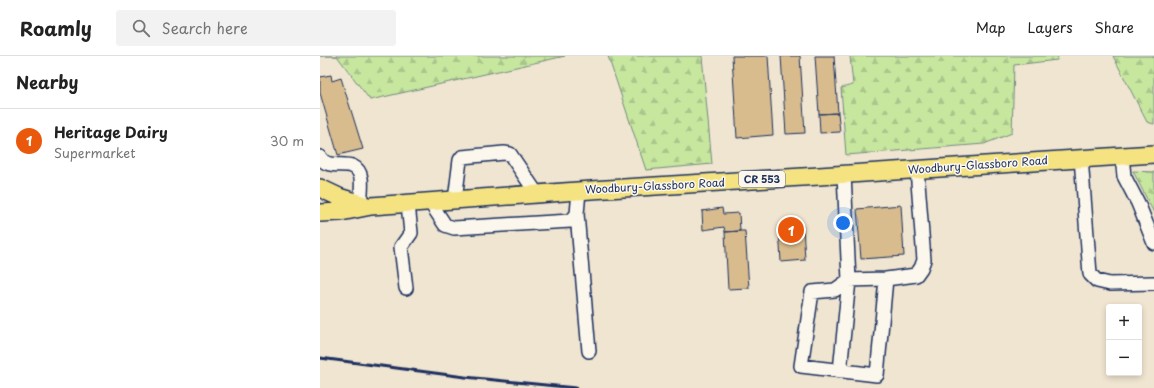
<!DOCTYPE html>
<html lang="en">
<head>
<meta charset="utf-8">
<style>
  :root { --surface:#fff; --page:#f2f2f2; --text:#222; --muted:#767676; --line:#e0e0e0; --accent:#ea580c }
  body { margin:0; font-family:"Playpen Sans",sans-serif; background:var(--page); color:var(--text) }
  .controls { position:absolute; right:12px; bottom:12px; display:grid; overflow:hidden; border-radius:4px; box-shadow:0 2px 6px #0003 }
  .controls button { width:36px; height:36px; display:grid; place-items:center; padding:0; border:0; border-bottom:1px solid var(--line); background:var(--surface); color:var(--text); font:20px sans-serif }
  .you { position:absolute; left:523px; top:167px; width:14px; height:14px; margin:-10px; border:3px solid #fff; border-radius:50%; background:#1a73e8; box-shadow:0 0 0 6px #1a73e833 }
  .badge { display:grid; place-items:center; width:26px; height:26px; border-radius:50%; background:var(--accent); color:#fff; font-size:13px; font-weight:700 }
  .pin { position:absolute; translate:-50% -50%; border:2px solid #fff; box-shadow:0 1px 4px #0006 }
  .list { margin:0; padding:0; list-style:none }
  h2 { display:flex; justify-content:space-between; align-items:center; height:52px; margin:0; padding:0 16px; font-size:17px }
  h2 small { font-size:13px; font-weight:400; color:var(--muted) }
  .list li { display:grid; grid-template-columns:26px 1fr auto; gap:12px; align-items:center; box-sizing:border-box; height:64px; padding:0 16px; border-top:1px solid var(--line) }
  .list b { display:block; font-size:15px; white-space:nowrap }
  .list p { margin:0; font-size:13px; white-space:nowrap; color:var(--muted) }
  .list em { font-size:13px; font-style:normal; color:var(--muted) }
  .icon { flex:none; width:22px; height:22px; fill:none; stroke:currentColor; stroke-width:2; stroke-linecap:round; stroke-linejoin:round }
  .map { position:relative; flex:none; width:834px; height:332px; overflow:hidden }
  header { display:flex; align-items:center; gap:24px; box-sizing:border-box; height:56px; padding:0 20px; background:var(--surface); border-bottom:1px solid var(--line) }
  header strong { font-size:19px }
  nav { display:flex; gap:22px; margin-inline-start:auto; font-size:14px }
  .search { width:280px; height:36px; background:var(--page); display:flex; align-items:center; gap:10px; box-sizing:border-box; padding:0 14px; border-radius:4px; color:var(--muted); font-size:15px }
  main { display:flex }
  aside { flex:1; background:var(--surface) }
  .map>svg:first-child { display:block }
</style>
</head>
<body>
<header>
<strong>Roamly</strong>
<div class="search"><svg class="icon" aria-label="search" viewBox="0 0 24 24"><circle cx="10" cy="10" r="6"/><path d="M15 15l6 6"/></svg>Search here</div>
<nav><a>Map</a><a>Layers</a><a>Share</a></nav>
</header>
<main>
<aside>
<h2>Nearby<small></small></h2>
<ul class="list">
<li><span class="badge">1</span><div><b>Heritage Dairy</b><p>Supermarket</p></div><em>30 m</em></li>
</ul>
</aside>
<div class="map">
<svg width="834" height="332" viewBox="0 0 834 332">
  <defs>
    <pattern id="forest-firs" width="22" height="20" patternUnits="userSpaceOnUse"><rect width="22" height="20" fill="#c7e79f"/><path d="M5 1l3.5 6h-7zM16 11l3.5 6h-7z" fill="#aac68b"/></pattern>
  </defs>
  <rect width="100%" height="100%" fill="#f0e5d0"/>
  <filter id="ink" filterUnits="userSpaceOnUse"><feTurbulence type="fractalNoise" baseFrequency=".025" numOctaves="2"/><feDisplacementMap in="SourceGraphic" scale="8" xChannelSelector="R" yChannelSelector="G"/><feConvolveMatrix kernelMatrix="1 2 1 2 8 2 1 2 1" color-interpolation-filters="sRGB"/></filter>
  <g filter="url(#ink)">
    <!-- forest -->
    <path fill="url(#forest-firs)" stroke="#718b7e" d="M0,0H245L50,44L17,0Z
      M288,0H382L392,108L326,114Z
      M530,0H738L737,4L694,9L692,77L664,88L526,99L521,32L533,29Z
      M793,0H833L834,3V68L827,66Z
      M813,115L834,116V157Z"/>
    <!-- building -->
    <path fill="#d8bc8d" stroke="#1b2f5e" d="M412,0H448L453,79L417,82Z
      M461,0H480L485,77L466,78Z
      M495,0H514L518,57L499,58Z
      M11,19L12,25L21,22L43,93L18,99L0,37V21Z
      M518,57L520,76L500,77L499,58Z
      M581,149L584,200L541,203L537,153Z
      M402,152L403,158L419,157L420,175L405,176L404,171L383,174L382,155Z
      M483,170L485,204L461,206L459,172Z
      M420,175H425L429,232L408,233L405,176Z"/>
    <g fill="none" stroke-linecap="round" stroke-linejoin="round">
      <!-- minor casing -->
      <g stroke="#1b2f5e" stroke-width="16">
        <path id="minor" d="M802,100L804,120L818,147L834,187
          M0,101C10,118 36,98 41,122C42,130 41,139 40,147
          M761,102L770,218L777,225L790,228L834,227
          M135,144L140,104L142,101L184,97L190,98L217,138
          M110,146L125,169L134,172L251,165L257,158L259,135
          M257,158L269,295
          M566,223L529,224L515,234L492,236L481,310L557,319L566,223L596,219L601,212L604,204L597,113
          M86,232L81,191L91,177L88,148
          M520,315L529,224L524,118"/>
      </g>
      <!-- major casing -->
      <g stroke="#1b2f5e" stroke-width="20">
        <path id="major" d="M0,132L19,141L45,149
          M0,157L21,156L51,150L271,134L499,120L834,98"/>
      </g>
      <!-- minor -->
      <use href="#minor" stroke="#fbf7ec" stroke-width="13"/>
      <!-- major -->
      <use href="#major" stroke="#f5e381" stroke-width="17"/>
      <!-- rail -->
      <path stroke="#1b2f5e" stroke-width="3" d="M0,302L145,321L256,332"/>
    </g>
  </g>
  <g text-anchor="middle" stroke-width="3" stroke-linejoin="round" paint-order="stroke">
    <!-- shield labels -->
    <rect fill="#fbf7ec" stroke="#5e6b89" stroke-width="1" x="419" y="115" width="46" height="16" rx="3"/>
    <g font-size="10" font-weight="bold" fill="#1b2f5e">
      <text x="442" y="127">CR 553</text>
    </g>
    <!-- street labels -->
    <g font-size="11" fill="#1b2f5e" stroke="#fbf7ec">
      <text transform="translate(658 109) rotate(-4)" y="4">Woodbury-Glassboro Road</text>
      <text transform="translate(335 130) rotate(-3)" y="4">Woodbury-Glassboro Road</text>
    </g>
  </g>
</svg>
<div class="controls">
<button>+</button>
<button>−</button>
</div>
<div class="you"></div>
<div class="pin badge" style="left:471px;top:174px">1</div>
</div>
</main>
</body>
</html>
